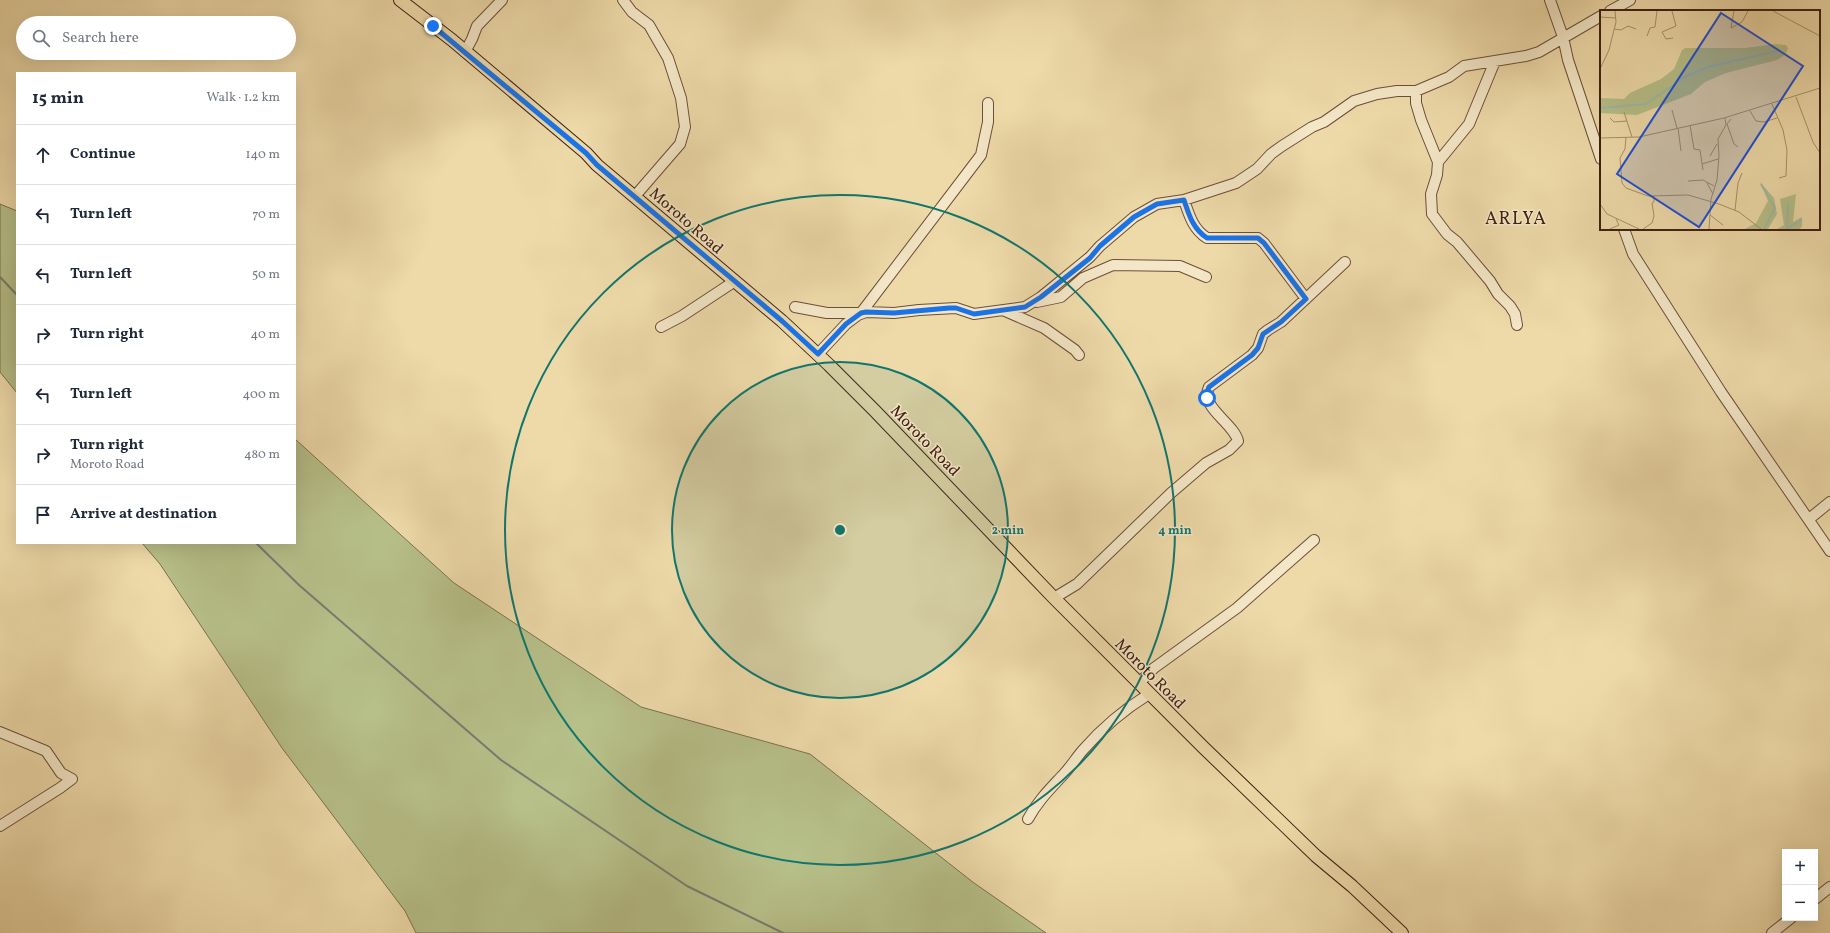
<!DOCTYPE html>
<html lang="en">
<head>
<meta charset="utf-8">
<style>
  :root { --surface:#fff; --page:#f2f2f3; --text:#1f2937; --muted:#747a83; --line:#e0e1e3 }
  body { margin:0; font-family:Vollkorn,serif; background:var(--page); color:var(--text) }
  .controls { position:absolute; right:12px; bottom:12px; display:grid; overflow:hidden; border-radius:0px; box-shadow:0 4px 16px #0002 }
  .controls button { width:36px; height:36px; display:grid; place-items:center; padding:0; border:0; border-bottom:1px solid var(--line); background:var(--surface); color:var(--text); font:20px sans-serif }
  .stop { position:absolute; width:12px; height:12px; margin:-9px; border:3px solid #1a73e8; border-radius:50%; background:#fff }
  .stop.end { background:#1a73e8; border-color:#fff; box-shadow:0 1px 4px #0008 }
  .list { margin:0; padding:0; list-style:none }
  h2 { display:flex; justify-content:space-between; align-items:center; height:52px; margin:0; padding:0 16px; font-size:17px }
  h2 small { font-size:13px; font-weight:400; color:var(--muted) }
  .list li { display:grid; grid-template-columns:26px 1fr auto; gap:12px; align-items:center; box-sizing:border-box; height:60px; padding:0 16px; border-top:1px solid var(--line) }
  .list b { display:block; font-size:15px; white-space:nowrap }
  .list p { margin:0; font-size:13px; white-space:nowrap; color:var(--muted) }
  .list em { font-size:13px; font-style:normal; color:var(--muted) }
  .icon { flex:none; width:22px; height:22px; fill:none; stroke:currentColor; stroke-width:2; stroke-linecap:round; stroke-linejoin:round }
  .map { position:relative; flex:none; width:1830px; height:933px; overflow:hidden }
  .search { position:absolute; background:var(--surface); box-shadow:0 4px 16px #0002; left:16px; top:16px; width:280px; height:44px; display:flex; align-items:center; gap:10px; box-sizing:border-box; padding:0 14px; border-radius:22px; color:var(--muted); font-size:15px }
  .panel { position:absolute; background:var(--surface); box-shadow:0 4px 16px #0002; left:16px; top:72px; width:280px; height:472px; border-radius:0px }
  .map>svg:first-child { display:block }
</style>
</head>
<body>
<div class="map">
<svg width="1830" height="933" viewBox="0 0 1830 933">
  <rect width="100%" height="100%" fill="#eedaa9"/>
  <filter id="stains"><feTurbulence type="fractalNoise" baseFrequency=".005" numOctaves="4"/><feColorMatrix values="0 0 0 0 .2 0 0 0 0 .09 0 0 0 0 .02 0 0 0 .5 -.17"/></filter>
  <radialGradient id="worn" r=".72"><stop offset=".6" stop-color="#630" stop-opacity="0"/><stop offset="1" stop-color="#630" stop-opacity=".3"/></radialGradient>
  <!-- green -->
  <path fill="#b7c089" stroke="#7c704e" d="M0,204L17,211V393L0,372Z
    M295,439L454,583L641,707L810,754L974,883L1046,933H416L405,911L282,748L160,564L142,543H295Z"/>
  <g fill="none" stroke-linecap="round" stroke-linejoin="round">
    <!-- stream -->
    <path stroke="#777c71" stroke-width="2" d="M0,277L17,295
      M256,543L299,585L501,760L687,886L783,933"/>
    <!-- minor casing -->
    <g stroke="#6c4e39" stroke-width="12">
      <path id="minor" d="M623,0L632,12L649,25L668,58L681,98L685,127L680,144L635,196
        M1550,0L1563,37L1568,60L1601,159
        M1610,11L1630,0
        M465,52L472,39L477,26L502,0
        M1416,91V103L1421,120L1438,162L1437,175L1431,194L1432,214L1447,234L1457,242L1490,281L1498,294L1510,306L1515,314L1517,325
        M1438,162L1469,124L1495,61
        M1184,200C1189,215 1193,229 1207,238H1258L1264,243L1306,299
        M1624,229L1633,254L1721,392L1830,551
        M1037,302L1061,297L1083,278L1113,265L1180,266L1206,277
        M795,307L827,313H861L981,155L988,122V103
        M1005,311L1044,328L1075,350L1079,355
        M661,327L682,316L735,281
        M818,354L846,324L858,315L866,312L894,313L919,310L956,308L974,314L1025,307L1041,297L1090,257L1100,246L1134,217L1157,204L1184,200L1236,183L1257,169L1271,154L1282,146L1312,127L1324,122L1354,101L1377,94L1397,91H1416L1449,77L1464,66L1526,56L1539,52L1601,16
        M1809,519L1830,502
        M1054,598L1077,584L1171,493L1206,463L1229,450L1238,441C1234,423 1199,407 1209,387L1252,355L1258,348L1263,334L1268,330L1281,322L1345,262
        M1139,683L1154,668L1237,608L1314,540
        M0,732L46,751L61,773L72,779L60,788L0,826
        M1028,819C1037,802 1049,790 1062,776C1070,768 1076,758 1083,750C1102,728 1125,709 1149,694
        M1815,899L1830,887
        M1772,933L1791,918"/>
    </g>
    <!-- major casing -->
    <g stroke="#402014" stroke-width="14">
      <path id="major" d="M400,0L452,40L586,153L597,165L782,321L829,365L875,411L1054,598L1204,748L1316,856L1352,886L1402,933"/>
    </g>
    <!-- minor -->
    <use href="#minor" stroke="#f4e7c7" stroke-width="10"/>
    <!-- major -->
    <use href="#major" stroke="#eedaa9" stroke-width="12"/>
  </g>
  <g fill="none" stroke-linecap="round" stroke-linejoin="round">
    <!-- route -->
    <path stroke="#1a73e8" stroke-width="5" d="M433,26L586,153L597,165L782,321L818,354L846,324L861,313L866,312L894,313L949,308H956L974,314L1025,307L1041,297L1090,258L1100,246L1134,217L1157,204L1184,200C1189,215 1193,229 1207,238H1258L1264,243L1306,299L1281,322L1263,334L1258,348L1252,355L1209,387L1207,392V398"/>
  </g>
  <!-- distance rings -->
  <circle cx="840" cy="530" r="168" fill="#0f766e" fill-opacity=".12"/>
  <g fill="none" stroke="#0f766e" stroke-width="2">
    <circle cx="840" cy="530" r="168"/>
    <circle cx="840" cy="530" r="335"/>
  </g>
  <g text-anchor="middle" stroke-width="3" stroke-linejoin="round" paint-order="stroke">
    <!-- street labels -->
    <g font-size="16" fill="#402014" stroke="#f4e7c7">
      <text transform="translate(687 220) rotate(41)" y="6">Moroto Road</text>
      <text transform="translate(926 440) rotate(46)" y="6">Moroto Road</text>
      <text transform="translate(1151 673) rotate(45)" y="6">Moroto Road</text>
    </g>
    <!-- quarter labels -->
    <g font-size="18" letter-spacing="1" fill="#402014" stroke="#f4e7c7">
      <text x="1516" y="224">ARLYA</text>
    </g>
  </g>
  <!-- overview -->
  <g transform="translate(1600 10)">
    <rect width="220" height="220" fill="#eedaa9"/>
    <path d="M176,34L186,35L188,38L186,44L177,50L126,63L105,72L91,84L37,105L0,103V88L24,89L30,83L61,69L74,59L82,40L85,38H145ZM160,172L174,188L177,204L168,219H145L156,213L168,191ZM196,184L193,212L202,207V216L200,219H177L184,215L180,189Z" fill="#b7c089"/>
    <path fill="none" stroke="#9bbaaf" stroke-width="2" d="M0,98L46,94L86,66L108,57L181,40M161,174L175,198L164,219M187,217L188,193M186,219L202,210"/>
    <path fill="none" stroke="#a8906d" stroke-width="1" d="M72,1L76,16L62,22L66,29L73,28M134,1L131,18L142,12L148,1M173,1L220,26M0,7L15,8M14,19L21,20L28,16L36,19M47,26L50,18L55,17L57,1M0,59L9,40L16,12L15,1M196,87L213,132L220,143M172,94L183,120L187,140L186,166L179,168M72,100L77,118M150,101L156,111L164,112L177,108M24,102L32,127M10,108L14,112L27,111M131,109L127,114L134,134L138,137M90,115L94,139L100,140L103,160M78,118L81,141M26,127L25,139L20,148L22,173L26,178L48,186L88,185L119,194L139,202L161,219M0,128L39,127L124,108L220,78M110,146L117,134M102,154L118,149M88,171L103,170L114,176M107,173L113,184M0,194L7,204L39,219M135,200L138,173L142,163M110,205L123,215M10,219L19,215L16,209M43,219L52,213L54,206L52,193L54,192V186M109,219L111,189L117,170L119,146L118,129L126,115L125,108"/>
    <path fill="#1d4ed8" fill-opacity="0.15" stroke="#1d4ed8" stroke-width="2" d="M121,3L203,56L99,217L17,164Z"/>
    <rect width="220" height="220" fill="none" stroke="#402014" stroke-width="2"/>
  </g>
  <circle cx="840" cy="530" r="6" fill="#0f766e" stroke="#f4e7c7" stroke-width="2"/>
  <g font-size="12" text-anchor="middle" font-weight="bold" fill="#0f766e" stroke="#f4e7c7" stroke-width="3" stroke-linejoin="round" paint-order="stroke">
    <text x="1008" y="534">2 min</text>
    <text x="1175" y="534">4 min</text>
  </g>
  <rect width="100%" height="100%" filter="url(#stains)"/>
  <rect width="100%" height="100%" fill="url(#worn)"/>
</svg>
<div class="controls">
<button>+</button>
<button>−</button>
</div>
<div class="stop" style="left:1207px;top:398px"></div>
<div class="stop end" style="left:433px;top:26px"></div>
<div class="search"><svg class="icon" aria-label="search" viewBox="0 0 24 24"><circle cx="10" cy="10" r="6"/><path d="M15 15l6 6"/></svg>Search here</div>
<section class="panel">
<h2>15 min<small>Walk · 1.2 km</small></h2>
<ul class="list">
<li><svg class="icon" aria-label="ahead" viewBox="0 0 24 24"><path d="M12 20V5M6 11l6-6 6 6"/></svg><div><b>Continue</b></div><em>140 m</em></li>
<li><svg class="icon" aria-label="left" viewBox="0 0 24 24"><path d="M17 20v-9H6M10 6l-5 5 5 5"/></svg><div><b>Turn left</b></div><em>70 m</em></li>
<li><svg class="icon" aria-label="left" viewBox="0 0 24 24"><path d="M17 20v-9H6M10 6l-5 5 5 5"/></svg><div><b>Turn left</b></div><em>50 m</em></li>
<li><svg class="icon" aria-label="right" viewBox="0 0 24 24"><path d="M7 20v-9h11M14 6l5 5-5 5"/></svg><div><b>Turn right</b></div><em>40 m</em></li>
<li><svg class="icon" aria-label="left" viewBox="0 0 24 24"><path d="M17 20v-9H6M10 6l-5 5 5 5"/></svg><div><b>Turn left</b></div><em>400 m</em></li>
<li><svg class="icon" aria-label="right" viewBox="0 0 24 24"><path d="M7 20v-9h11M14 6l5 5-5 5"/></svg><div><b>Turn right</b><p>Moroto Road</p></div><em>480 m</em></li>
<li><svg class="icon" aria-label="arrive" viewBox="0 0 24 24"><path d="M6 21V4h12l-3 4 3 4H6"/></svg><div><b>Arrive at destination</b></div></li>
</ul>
</section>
</div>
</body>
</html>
